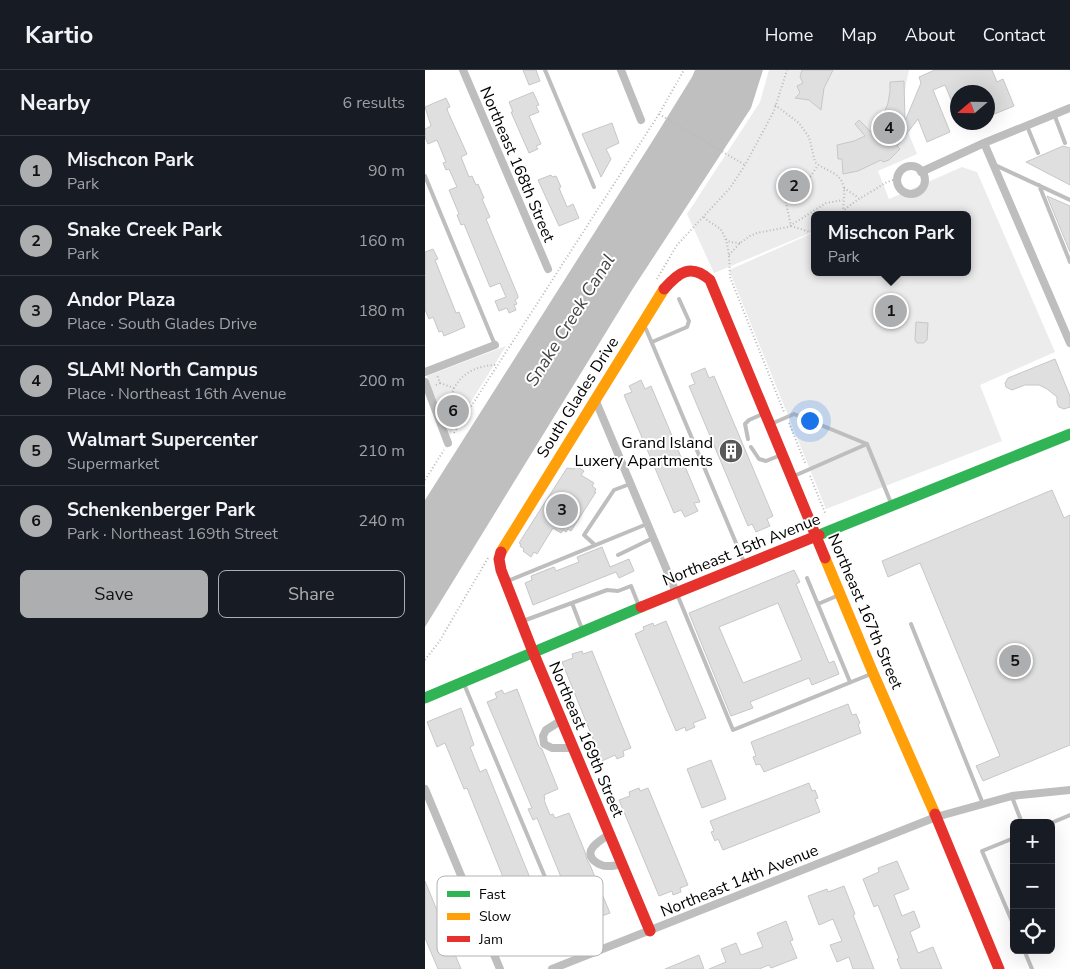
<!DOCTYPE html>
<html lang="en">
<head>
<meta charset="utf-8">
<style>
  :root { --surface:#171b24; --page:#20242c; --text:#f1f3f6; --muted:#9ea1a6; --line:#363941; --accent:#adaeaf }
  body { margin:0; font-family:"Nunito Sans",sans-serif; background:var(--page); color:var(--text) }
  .controls { position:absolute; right:15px; bottom:15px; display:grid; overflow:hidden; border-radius:8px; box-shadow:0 5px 20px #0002 }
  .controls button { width:45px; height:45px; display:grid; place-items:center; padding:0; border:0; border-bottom:1px solid var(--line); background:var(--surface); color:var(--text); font:25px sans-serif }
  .compass { position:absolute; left:525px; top:15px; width:45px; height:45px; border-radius:50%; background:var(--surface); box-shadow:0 5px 20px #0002; rotate:250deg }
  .you { position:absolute; left:384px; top:350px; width:18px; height:18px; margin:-12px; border:4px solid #fff; border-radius:50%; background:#1a73e8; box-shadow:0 0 0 8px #1a73e833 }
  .badge { display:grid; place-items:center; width:32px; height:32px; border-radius:50%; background:var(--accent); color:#111; font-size:16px; font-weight:700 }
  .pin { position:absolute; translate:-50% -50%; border:2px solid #fff; box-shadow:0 1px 5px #0006 }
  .popup { position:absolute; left:386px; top:141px; width:160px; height:65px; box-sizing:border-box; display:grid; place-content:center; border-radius:8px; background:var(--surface); filter:drop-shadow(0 1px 4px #0005); font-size:16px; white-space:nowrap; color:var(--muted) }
  .popup b { font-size:19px; color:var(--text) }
  .popup::after { content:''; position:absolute; left:50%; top:100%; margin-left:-10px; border:10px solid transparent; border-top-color:var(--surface) }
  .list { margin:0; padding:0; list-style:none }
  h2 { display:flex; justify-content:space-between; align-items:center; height:65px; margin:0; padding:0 20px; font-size:21px }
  h2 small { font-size:16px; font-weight:400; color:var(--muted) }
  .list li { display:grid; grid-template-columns:32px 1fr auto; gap:15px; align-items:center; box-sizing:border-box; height:70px; padding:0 20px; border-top:1px solid var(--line) }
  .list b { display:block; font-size:19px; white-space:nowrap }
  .list p { margin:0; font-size:16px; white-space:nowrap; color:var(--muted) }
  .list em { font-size:16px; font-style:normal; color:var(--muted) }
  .actions { display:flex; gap:10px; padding:15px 20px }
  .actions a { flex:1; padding:11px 0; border:1px solid var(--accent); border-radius:8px; text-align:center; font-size:18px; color:var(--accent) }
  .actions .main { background:var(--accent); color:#111 }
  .icon { flex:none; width:28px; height:28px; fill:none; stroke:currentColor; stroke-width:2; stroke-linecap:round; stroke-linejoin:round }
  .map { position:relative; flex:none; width:645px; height:899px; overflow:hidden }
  header { display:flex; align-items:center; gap:30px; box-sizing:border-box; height:70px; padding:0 25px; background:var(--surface); border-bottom:1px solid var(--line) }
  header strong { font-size:24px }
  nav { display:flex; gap:28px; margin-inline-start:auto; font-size:18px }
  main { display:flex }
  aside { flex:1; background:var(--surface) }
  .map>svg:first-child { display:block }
</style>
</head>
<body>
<header>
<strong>Kartio</strong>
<nav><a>Home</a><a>Map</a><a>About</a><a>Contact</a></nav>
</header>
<main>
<aside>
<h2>Nearby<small>6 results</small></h2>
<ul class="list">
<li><span class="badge">1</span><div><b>Mischcon Park</b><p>Park</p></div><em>90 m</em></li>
<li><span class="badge">2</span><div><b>Snake Creek Park</b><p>Park</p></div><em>160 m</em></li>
<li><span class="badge">3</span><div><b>Andor Plaza</b><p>Place · South Glades Drive</p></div><em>180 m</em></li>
<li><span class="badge">4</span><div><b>SLAM! North Campus</b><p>Place · Northeast 16th Avenue</p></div><em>200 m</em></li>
<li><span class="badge">5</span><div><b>Walmart Supercenter</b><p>Supermarket</p></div><em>210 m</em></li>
<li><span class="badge">6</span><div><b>Schenkenberger Park</b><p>Park · Northeast 169th Street</p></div><em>240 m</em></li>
</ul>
<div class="actions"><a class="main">Save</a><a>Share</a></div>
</aside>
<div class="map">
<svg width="645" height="899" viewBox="0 0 645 899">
  <rect width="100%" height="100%" fill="#fff"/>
  <!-- green -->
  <path fill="#ececec" d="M344,0H484L475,42L492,84L453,101L464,129L537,97L552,102L630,282L555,315L577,371L401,439L304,200L390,162V202H542V145H390V161L289,203L262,144L335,32Z
    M81,276L25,365L2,306Z"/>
  <!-- water -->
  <path fill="#bfbfbf" d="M270,0H338L326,38L207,220L0,557V430L230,67L267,7Z"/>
  <!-- building -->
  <path fill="#dfdfdf" stroke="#c7c7c7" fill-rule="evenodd" d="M98,0H111L115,11L104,15Z
    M377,0H408L399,18L396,40L384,30L370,28L375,23L372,16L378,13L375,7Z
    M510,0H567L572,12L578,9L589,36L562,47V22H532V44L520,15L508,20L525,62L502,72L493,49L472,76L475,79L464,90L458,92L456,90L433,101L418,104L417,89H413L412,75L429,71L440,66L430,54L434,50L446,62L457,49L463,33L465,21V12L479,11L480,51L496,13L494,7Z
    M108,22L114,35L111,36L114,42L104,46L116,74L111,76L113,79L104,83L86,42H88L84,32Z
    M21,28L25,37L22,38L23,42L42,84L36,87L44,107L47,106L51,115L53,114L59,128L57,129L65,147L61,149L93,226V228L90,230L92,234L89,235L91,240L84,243L82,238L74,241L70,231L81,227L75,213L65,217L39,154L36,155L32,145L34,144L24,120L32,117L24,99L21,100L18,93L21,92L12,70L3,74L0,67V59L6,56L0,37Z
    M187,53L194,73L181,79L186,89L176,107L157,64Z
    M638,76L645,78V115L601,92Z
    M126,105L127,107L131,106L136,117L134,118L142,137L148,134L154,148L134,156L113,110Z
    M622,126L645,136V182Z
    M8,179L13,189L10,190L31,243L34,242L40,257L19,266L17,261L14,262L8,247L4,249L0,240V182Z
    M491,252L503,253L502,270L499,273H492L490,270Z
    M630,289L645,326V337L639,339L634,337L632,333V327L622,319L614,315H600L587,320L581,317L580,313L583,308Z
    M280,298L284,308L289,306L348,446L342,449L345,456L331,462L327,454L323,456L264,316L270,314L266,304Z
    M216,310L220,319L226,316L275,432L269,433L273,441L260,447L256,440L249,443L199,325L207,322L204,316Z
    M151,396L159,401L156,405L169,413L167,416L171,419L169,422H171L146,461L143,459L141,462L138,460L136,463L128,458L112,484L109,482L106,487L98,481L99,479L95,476L96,474L94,473L142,398L149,399Z
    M627,420L639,448L645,445V675L558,711L551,696L575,686L495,493L463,507L457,491Z
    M177,477L185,497L204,489L209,501L194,508L191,502L108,535L100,513L107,510L106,506L129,497L131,501L154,492L152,487Z
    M369,500L375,512L371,514L404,593L409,591L414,604L387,615L384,608L325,632L328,638L306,646L264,543ZM353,533L377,590L318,613L294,557Z
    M241,551L281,648L268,653L270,657L261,661L260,657L251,661L210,564L219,560L218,557L228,553L229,556Z
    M157,581L158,584L167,581L206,678L198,681L199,686L192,689L190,685L177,691L137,592L148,588L147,584Z
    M92,619L114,677L117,679L133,719L119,725L120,729L119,730L125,745L128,744L130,748L144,743L160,782L162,790L165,795L185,843L155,854L112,748L108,750L103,739L107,738L62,632L72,628L70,623L77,620L79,624Z
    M423,634L427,645L431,644L435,653L433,654L436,663L339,702L335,694L331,695L328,687L331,686L326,672Z
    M36,638L49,675L45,677L55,702L61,699L105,808L100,810L110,835L115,833L122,848L124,847L133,868L97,882L87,856L94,853L76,808L78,807L42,718L39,719L20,673L12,677L2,652Z
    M286,690L301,729L277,738L262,699Z
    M384,713L387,721L390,720L393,728L390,729L395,742L298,780L293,769L290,771L286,762L289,761L285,751Z
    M214,718L215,721L223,718L263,815L255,818L256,822L248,825L247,821L234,826L194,730L205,726L204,722Z
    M472,791L484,819L469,825L477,846L489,841L495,857L485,862L493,883L508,877L517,899H476L472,889L474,888L453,835L449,837L438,809L454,802L453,798Z
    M0,811L36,899H13L0,868Z
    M419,816L430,844L428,845L449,899H428L424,887L412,892L405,875L417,871L408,849L394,855L383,826L402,819L403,822Z
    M361,851L368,870L365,871L372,888L346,898L344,895L334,899H284L301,892L296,879L311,873L316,885L338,877L332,863Z
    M274,885L279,899H240Z"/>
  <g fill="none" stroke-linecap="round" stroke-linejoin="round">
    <!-- path -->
    <path stroke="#b9b9b9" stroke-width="2" stroke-dasharray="1 2.5" stroke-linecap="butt" d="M350,35L374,53L384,67L390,92C395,97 402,99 408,103C423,111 419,126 418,141
      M234,44L320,95
      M419,118L434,128
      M415,145C425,133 435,129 447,121C458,115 459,112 472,109
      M279,147C283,152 291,155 295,159C305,171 304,192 305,207L359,342
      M390,160L385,162L366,156L361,133L365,118L386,106L393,95
      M301,169L305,172L315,173
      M304,185L315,173L325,166L332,163L363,157L401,133L418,130
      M232,209L252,175L305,118L320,95L349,41L362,0
      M15,313L29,318
      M11,315L15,313L12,305
      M364,353L381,395
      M32,359C14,325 35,295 72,295
      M29,363L234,44L259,0
      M385,406L401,445
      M0,410L19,380
      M0,590L14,572L63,488"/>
    <!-- lane -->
    <path stroke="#bebebe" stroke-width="4" d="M120,0L169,117
      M629,44L640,73
      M602,56L613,83
      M570,95L645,130
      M0,106L70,275
      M614,115L645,192
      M217,257L221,259L319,492
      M227,272L262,257L264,251L254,229
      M346,354L369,344L442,374L369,406
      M323,369L320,354L324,350L340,343
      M442,374L466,433
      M326,377L334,389L341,391L356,385
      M170,475L159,465L189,420L205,414
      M193,485L228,468
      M382,508L425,612
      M83,511L222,454
      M252,524L308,660L446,604
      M147,533L157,559
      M393,534L414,525
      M98,551L182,520L193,521L206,516L214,536
      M486,554L558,734
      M39,614L154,888
      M587,727L597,753
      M626,753L645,745
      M589,768L557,781L589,856
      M599,880L607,899"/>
    <!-- street -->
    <path stroke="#bebebe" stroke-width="8" d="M38,0L123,199
      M196,0L216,50
      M559,73L645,273
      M472 110a14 14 0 1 1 28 0a14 14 0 1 1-28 0Z
      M496,102L559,73L645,38
      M0,302L70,275
      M0,312L23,373
      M170,329L251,522
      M137,650L121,660L118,666L119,674L127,678H148
      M0,719L75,899
      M185,764C179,768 172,772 168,777C159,788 175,797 185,796C189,796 193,795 197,794
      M127,899L511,747L587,726L645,720"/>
    <!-- fast -->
    <path stroke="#30b455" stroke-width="11" d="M394,465L645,364
      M0,628L216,537"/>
    <!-- slow -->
    <path stroke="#ff9f0a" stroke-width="11" d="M76,482L239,219
      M400,488L448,603L510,744"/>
    <!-- jam -->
    <path stroke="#e5322d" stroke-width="11" d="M239,219C254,202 266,193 285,210L400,488
      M76,482L74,489L76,500L108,582L225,861
      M216,537L394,465
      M510,744L574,899"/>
  </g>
  <!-- icons -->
  <defs>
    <g id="building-disc" transform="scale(1.25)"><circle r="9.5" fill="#595959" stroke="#fff"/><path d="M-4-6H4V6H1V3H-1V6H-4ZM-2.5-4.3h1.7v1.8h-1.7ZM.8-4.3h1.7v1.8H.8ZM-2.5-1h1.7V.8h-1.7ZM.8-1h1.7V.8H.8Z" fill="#fff"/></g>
  </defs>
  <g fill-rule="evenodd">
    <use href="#building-disc" x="306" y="381"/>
  </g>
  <g text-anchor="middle" stroke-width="4" stroke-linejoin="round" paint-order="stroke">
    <!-- street labels -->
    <g font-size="16" fill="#000" stroke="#fff">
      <text transform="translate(93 94) rotate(67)" y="6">Northeast 168th Street</text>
      <text transform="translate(152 327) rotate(-58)" y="6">South Glades Drive</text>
      <text transform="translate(316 479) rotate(-22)" y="6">Northeast 15th Avenue</text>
      <text transform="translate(441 541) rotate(67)" y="6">Northeast 167th Street</text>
      <text transform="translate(162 669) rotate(67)" y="6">Northeast 169th Street</text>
      <text transform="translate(314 810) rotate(-22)" y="6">Northeast 14th Avenue</text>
    </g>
    <!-- poi labels -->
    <g font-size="16" fill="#000" stroke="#fff" text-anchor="end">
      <text x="288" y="378">Grand Island<tspan x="288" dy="18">Luxery Apartments</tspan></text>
    </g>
    <!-- water labels -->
    <g font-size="18" font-style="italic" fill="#444" stroke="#fff">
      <text transform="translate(145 250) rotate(-58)" y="6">Snake Creek Canal</text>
    </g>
  </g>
  <!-- legend -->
  <rect x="12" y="806" width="166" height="80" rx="8" fill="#fff" stroke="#b2b2b2" stroke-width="1"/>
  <rect x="22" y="821" width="23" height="6" fill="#30b455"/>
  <rect x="22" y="843" width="23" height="7" fill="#ff9f0a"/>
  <rect x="22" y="866" width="23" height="6" fill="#e5322d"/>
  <g font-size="14" fill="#000">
    <text x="54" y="829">Fast</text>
    <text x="54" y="851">Slow</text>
    <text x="54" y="874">Jam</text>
  </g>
</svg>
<div class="controls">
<button>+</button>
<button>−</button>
<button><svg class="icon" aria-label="locate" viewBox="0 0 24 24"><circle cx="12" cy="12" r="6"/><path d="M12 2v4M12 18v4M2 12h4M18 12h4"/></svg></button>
</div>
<svg class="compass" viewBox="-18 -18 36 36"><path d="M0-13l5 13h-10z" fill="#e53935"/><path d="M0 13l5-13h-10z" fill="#9ea1a6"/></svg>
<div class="you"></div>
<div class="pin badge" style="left:466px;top:241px">1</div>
<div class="popup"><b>Mischcon Park</b>Park</div>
<div class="pin badge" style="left:369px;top:116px">2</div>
<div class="pin badge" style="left:137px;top:440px">3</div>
<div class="pin badge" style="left:464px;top:58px">4</div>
<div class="pin badge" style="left:590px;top:591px">5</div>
<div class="pin badge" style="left:28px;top:341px">6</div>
</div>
</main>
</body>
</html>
